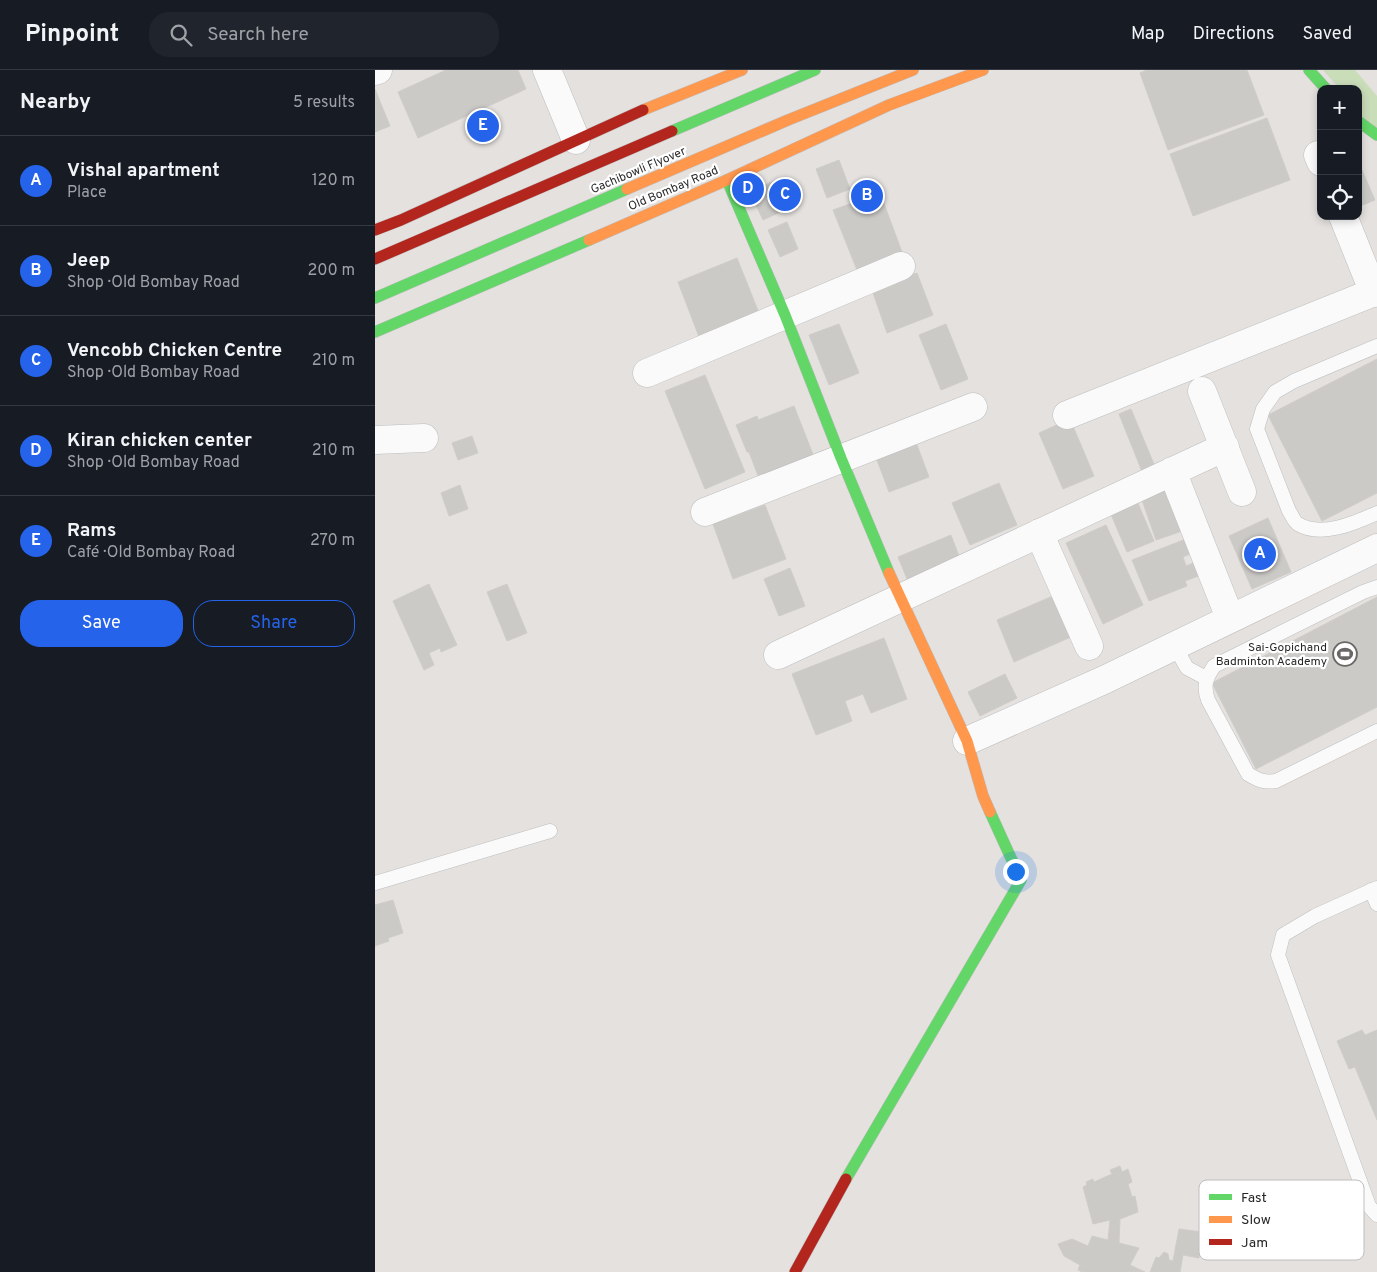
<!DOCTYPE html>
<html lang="en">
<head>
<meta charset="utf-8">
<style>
  :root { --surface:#171b24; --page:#20242c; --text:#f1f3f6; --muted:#9ea1a6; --line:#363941; --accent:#2563eb }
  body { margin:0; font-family:Overpass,sans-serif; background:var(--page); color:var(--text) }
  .controls { position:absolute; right:15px; top:15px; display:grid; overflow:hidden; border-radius:10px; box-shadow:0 2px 8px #0003 }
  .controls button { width:45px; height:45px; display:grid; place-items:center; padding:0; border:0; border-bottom:1px solid var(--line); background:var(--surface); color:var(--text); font:25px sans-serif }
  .you { position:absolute; left:640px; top:801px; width:18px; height:18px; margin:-12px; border:4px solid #fff; border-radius:50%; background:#1a73e8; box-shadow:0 0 0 8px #1a73e833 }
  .badge { display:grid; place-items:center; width:32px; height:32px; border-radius:50%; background:var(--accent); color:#fff; font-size:16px; font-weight:700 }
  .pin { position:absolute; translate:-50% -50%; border:2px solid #fff; box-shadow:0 1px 5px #0006 }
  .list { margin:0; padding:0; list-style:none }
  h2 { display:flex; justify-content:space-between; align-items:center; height:65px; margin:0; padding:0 20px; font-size:21px }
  h2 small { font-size:16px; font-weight:400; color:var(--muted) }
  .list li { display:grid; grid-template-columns:32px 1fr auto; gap:15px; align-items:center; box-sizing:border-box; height:90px; padding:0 20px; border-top:1px solid var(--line) }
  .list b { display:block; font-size:19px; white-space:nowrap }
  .list p { margin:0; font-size:16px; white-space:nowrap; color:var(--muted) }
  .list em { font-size:16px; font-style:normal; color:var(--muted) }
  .actions { display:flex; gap:10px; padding:15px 20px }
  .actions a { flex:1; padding:11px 0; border:1px solid var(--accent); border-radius:20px; text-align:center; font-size:18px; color:var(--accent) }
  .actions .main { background:var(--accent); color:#fff }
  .icon { flex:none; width:28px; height:28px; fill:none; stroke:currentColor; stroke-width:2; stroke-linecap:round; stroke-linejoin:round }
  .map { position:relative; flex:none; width:1002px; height:1202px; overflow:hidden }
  header { display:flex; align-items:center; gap:30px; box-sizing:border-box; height:70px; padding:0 25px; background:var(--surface); border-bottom:1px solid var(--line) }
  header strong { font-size:24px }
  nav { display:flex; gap:28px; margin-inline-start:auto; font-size:18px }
  .search { width:350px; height:45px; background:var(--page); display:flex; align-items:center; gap:12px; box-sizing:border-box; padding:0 18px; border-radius:20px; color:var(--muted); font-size:19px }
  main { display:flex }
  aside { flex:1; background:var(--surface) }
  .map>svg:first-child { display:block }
</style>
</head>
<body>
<header>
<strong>Pinpoint</strong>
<div class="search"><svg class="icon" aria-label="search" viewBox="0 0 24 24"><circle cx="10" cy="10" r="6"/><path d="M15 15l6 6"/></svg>Search here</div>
<nav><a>Map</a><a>Directions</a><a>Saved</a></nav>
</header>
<main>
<aside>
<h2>Nearby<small>5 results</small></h2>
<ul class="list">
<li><span class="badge">A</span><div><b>Vishal apartment</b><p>Place</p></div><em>120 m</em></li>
<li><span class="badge">B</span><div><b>Jeep</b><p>Shop · Old Bombay Road</p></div><em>200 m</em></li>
<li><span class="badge">C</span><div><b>Vencobb Chicken Centre</b><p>Shop · Old Bombay Road</p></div><em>210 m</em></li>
<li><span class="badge">D</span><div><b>Kiran chicken center</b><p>Shop · Old Bombay Road</p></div><em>210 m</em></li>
<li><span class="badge">E</span><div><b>Rams</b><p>Café · Old Bombay Road</p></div><em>270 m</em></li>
</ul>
<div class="actions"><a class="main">Save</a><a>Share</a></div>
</aside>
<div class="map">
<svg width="1002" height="1202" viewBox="0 0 1002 1202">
  <rect width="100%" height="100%" fill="#e4e1de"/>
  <!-- green -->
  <path fill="#caddb9" d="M948,0H980L1002,26V62L983,42V19H965Z"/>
  <!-- building -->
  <path fill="#cccac7" stroke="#cfcdca" d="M71,0H143L151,19L43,68L23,22Z
    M772,0H872L889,45L793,80L765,3Z
    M0,19L15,56L0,62Z
    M892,48L915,110L818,146L795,84Z
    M464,90L475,119L452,128L441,99Z
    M983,91L1000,130L983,137Z
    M405,108L418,136L388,150L375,122Z
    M505,123L527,182L482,200L458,140Z
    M412,152L423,179L405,187L393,160Z
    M362,188L386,248L326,272L303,212Z
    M542,203L558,245L512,263L497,220Z
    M464,254L484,303L454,315L434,265Z
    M571,254L593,309L566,320L544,265Z
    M1002,289V423L947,451L893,345Z
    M330,305L370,402L330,419L290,321Z
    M419,336L439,387L384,408L374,382H372L361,355L382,346L383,350Z
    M756,339L781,399L768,404L744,344Z
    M695,349L719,406L688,419L664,363Z
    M97,366L103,383L83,390L77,373Z
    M539,367L554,407L514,422L499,382Z
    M624,413L642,455L595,475L577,433Z
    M85,415L93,439L74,446L66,423Z
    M795,419L810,460L781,470L767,430Z
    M762,431L779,471L752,482L735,442Z
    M390,435L411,489L358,509L338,454Z
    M893,448L916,502L877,519L854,466Z
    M731,455L768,535L728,554L691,473Z
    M576,465L587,494L535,516L523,487Z
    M811,469L817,483L808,487L811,496L821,492L826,505L810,511L812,516L774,531L757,490Z
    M415,498L430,536L404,546L389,509Z
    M54,514L82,575L66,582L65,578L54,583L59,595L49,600L18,531Z
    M132,514L152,563L132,571L112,522Z
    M678,526L696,567L639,592L622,550Z
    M1002,527V637L881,699L837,613Z
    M509,568L532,629L496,643L488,624L470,631L477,651L441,665L417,604Z
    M630,604L642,628L605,646L593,622Z
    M18,830L28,863L13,868L14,871L0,876V835Z
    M987,960L990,965L1002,960V1050L980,997L974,999L962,971Z
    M745,1096L747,1102L753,1099L757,1112L753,1114L757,1127L760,1126L763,1142L745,1149L744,1173L764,1178L755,1195L770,1202H707L703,1200L705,1195L689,1186L683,1174L697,1169L713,1176L717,1166L733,1170L735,1150L718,1154L708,1117L712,1115L711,1112L718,1109L719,1112L737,1104L735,1100Z
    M804,1159L827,1162L824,1188L808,1185L805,1202H775L781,1187L784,1188L789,1182L793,1184L794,1190L798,1191Z"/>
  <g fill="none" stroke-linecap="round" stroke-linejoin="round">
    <!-- lane casing -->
    <g stroke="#bebebf" stroke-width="15">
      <path id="lane" d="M1002,276L919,311L900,322L888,339L882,359L914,441C917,445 919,452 923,454C946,468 980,453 1002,443
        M1002,517L988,522L839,596C831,608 828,616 833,630L873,704C883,710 889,713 901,711L1002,661
        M799,575L812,598L831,608
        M0,813L175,761
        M1002,818L940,846L908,865L903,885L994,1136L1002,1145
        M996,820L1002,834"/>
    </g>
    <!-- street casing -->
    <g stroke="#bebebf" stroke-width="29">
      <path id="street" d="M172,0L201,70
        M0,1L3,0
        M943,85L946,92
        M968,146L999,223
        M272,303L526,196
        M827,321L867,422
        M692,345L1002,221
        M0,370L49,368
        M797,401L855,548
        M330,442L598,337
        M664,463L714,576
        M403,585L850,377
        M592,671L729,610L1002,478"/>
    </g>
    <!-- fast casing -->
    <g stroke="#bebebf" stroke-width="12">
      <path id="fast" d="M934,0L951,19
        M983,51L1002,65
        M297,61L440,0
        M352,110L410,245L466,388L514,503
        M0,228L252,119
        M0,262L214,170
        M471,1109L646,810L615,742"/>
    </g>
    <!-- slow casing -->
    <g stroke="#bebebf" stroke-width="12">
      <path id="slow" d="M268,40L367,0
        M252,119L413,50L538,0
        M214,170L352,110L514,35L608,0
        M514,503L592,671L608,726L615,742"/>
    </g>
    <!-- jam casing -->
    <g stroke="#bebebf" stroke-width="12">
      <path id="jam" d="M0,160L26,150L268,40
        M0,189L297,61
        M420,1202L471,1109"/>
    </g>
    <!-- lane -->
    <use href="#lane" stroke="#fbfafa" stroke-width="14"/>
    <!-- street -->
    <use href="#street" stroke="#fbfafa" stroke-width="28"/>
    <!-- fast -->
    <use href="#fast" stroke="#63d668" stroke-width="11"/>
    <!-- slow -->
    <use href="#slow" stroke="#ff974d" stroke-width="11"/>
    <!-- jam -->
    <use href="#jam" stroke="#b3261e" stroke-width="11"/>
  </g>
  <!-- icons -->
  <defs>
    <g id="stadium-ring" transform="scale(1.25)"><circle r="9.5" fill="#fff" stroke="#696867" stroke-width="1.5"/><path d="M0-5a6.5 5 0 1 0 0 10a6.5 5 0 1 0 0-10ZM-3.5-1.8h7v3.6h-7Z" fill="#696867"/></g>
  </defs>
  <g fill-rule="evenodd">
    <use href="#stadium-ring" x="970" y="584"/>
  </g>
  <g text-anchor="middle" stroke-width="4.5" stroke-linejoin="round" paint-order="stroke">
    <!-- street labels -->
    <g font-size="12" fill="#272727" stroke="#fff">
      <text transform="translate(263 100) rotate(-23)" y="4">Gachibowli Flyover</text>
      <text transform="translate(298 118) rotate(-23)" y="4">Old Bombay Road</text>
    </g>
    <!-- poi labels -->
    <g font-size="12" fill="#272727" stroke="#fff" text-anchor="end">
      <text x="952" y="581">Sai-Gopichand<tspan x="952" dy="14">Badminton Academy</tspan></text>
    </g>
  </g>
  <!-- legend -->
  <rect x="824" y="1110" width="165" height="80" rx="8" fill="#fff" stroke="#bebebe" stroke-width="1"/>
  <rect x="834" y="1124" width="23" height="6" fill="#63d668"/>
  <rect x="834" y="1146" width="23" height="7" fill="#ff974d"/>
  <rect x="834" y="1169" width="23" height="6" fill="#b3261e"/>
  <g font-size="14" fill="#272727">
    <text x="866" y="1132">Fast</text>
    <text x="866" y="1154">Slow</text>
    <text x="866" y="1177">Jam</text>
  </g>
</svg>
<div class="controls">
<button>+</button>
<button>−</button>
<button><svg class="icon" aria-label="locate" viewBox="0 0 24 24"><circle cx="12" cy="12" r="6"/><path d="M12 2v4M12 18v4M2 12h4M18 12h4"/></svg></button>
</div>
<div class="you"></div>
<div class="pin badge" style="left:885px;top:484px">A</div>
<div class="pin badge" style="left:492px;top:126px">B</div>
<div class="pin badge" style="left:410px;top:125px">C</div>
<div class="pin badge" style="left:373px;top:119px">D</div>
<div class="pin badge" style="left:108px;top:56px">E</div>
</div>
</main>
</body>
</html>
